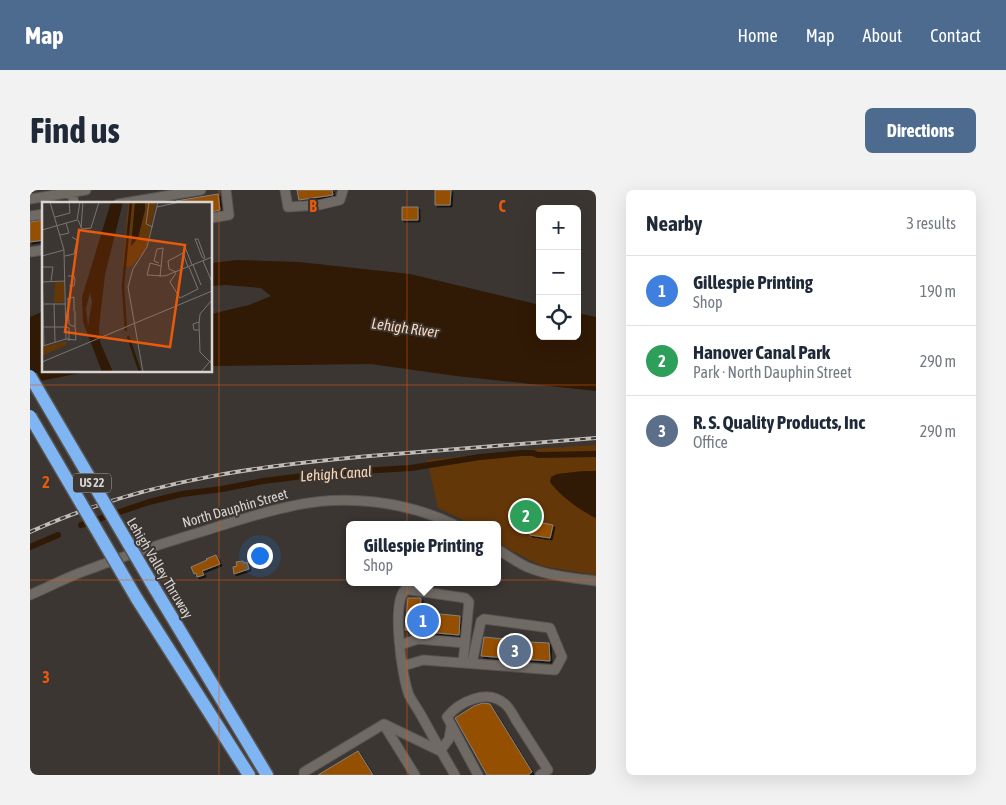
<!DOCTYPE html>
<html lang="en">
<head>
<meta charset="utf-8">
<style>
  :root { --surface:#fff; --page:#f2f2f3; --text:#1f2937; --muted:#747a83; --line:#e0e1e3; --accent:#4c6b8f }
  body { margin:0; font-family:"Asap Condensed",sans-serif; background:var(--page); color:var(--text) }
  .controls { position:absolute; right:15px; top:15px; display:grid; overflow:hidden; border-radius:8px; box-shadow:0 5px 20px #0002 }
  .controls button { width:45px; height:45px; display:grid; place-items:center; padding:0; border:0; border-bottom:1px solid var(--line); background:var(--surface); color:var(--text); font:25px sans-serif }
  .you { position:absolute; left:229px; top:365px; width:18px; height:18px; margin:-12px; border:4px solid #fff; border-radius:50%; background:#1a73e8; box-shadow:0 0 0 8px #1a73e833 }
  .badge { display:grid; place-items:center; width:32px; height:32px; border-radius:50%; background:var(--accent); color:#fff; font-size:16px; font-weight:700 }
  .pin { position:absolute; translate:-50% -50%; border:2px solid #fff; box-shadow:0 1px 5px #0006 }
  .popup { position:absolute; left:316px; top:331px; width:155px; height:65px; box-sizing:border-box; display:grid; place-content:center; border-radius:8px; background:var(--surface); filter:drop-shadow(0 1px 4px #0005); font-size:16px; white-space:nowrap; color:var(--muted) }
  .popup b { font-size:19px; color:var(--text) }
  .popup::after { content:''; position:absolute; left:50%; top:100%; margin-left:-10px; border:10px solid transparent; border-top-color:var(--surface) }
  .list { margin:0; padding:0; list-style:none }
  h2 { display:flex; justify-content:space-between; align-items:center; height:65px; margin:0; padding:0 20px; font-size:21px }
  h2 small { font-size:16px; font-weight:400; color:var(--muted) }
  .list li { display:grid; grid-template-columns:32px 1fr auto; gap:15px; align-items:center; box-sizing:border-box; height:70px; padding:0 20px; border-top:1px solid var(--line) }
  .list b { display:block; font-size:19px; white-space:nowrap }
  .list p { margin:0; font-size:16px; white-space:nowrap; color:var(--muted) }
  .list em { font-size:16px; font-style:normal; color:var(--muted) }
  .icon { flex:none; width:28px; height:28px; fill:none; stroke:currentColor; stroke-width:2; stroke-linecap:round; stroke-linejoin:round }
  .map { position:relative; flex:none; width:566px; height:585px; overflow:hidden; border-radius:8px }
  header { display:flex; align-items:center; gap:30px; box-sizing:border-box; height:70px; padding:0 25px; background:var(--accent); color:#fff }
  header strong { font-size:24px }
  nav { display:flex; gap:28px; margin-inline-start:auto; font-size:18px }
  .intro { display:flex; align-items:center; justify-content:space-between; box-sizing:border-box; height:120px; padding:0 30px }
  h1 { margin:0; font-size:35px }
  .button { padding:12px 22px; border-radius:8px; background:var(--accent); color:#fff; font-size:18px; font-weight:700 }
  main { display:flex; gap:30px; padding:0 30px }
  aside { flex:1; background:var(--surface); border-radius:8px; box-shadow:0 5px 20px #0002 }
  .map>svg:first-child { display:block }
</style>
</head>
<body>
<header>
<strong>Map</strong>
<nav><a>Home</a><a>Map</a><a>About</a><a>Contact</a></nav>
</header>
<div class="intro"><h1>Find us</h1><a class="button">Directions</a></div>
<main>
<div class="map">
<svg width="566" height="585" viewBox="0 0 566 585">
  <defs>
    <filter id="shadow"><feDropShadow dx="2" dy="2" stdDeviation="0" flood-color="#0009"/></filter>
  </defs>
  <rect width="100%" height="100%" fill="#3b3632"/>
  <!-- green -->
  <path fill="#643709" d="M566,255V385L512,376L480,360L467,351V335H444L408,318L397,270L518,258Z"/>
  <!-- water -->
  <path fill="#301905" d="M207,70L269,72L380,84L510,115V146H547V123L566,127V201L426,186L341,174L181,176V124L219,115L241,106L231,98L196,95L181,96V73Z
    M14,121V181H61L0,193V127Z
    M553,281H566V328C552,322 529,305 520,292L521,287L527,284Z"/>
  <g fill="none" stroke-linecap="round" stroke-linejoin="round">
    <!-- canal -->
    <path stroke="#301905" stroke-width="6" d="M51,335L119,312L152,304L192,299L233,291L297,283L381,278L450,267L492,263H503L508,265L566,264
      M0,357L28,345"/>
  </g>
  <!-- building -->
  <path fill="#945000" stroke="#87817d" filter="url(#shadow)" d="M267,0H302L303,5L269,10Z
    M405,0H421L420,15H405Z
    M188,4L190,20L181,22V14H146V11Z
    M372,17H388V30H372Z
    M14,30V50L0,52V32Z
    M502,331L523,335L520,348L500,345Z
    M229,357L235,365L228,371L222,363Z
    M186,365L190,374L172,381L174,385L167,387L166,383L164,384L161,377L177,370L176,369Z
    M213,371L214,373L217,372L219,379L204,384L203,377L207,376L206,372Z
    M378,408H391L390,422L430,426L429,445L375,440Z
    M454,447L474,449L477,447L498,450L499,452L519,453L520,471L451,466Z
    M453,513L460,514L502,582L498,585H457L425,528L444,516Z
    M328,561L343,585H288Z"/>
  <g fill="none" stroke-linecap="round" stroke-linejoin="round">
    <!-- minor casing -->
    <g stroke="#595451" stroke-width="11">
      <path id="minor" d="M255,0L258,17L289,15L310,10L313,0
        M42,2L44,14
        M0,9L56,0
        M88,14L171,0
        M0,26L14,24
        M181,28L199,25L196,0
        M0,62L14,60
        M467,359C477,365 486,372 497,377C519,386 543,388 566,391
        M0,405C21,396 41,385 63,378C99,364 137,352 174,341C203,332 232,322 262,316C315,304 376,311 425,335
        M370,455L388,449L435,453
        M373,476L393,470L525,480L532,467L520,438L454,429L451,431L442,473
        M354,535L385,585
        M410,561L419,549L421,537
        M274,585V582L354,534L410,561
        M425,585C413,565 402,545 391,525C387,518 382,511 379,505C372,488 361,412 375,400H381L435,408L439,412L433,473
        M448,585L417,527C429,512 457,498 475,514C480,518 483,525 486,530C497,547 507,563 518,580L510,585"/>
    </g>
    <!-- highway casing -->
    <g stroke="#595451" stroke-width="15">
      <path id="highway" d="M125,399L237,585
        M107,409L219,585"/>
    </g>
    <!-- minor -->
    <use href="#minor" stroke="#706a65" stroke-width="9"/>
    <!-- highway -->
    <use href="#highway" stroke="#7fb5f2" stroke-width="12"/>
    <!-- rail casing -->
    <g stroke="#c0bcba" stroke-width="4">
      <path id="rail" d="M0,342C120,287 247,273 377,263C440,258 503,253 566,248"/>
    </g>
    <!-- rail -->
    <use href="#rail" stroke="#3b3632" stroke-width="2" stroke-dasharray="5.5" stroke-linecap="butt"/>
    <!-- highway-bridge casing -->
    <g stroke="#595451" stroke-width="15" stroke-linecap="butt">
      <path id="highway-bridge" d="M0,186L125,399
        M0,226L107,409"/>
    </g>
    <!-- highway-bridge -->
    <use href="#highway-bridge" stroke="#7fb5f2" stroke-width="12"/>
  </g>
  <!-- grid -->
  <path fill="none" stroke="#e8590c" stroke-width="1" stroke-opacity="0.55" d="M189,0V585M377,0V585M0,195H566M0,390H566"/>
  <g text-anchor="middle" stroke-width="4" stroke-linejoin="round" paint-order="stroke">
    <!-- shield labels -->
    <rect fill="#3b3632" stroke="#a9a5a2" stroke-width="1" x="43" y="283.5" width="38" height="19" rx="4"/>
    <g font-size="12" font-weight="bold" fill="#d8d4d2">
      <text x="62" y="297">US 22</text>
    </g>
    <!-- street labels -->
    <g font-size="14" fill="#d8d4d2" stroke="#3b3632">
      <text transform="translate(205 318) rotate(-16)" y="5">North Dauphin Street</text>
      <text transform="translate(130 378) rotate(59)" y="5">Lehigh Valley Thruway</text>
    </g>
    <!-- water labels -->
    <g font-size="15" font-style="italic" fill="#fed7b9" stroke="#3b3632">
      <text transform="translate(375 138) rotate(8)" y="5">Lehigh River</text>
      <text transform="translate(306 284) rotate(-4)" y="5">Lehigh Canal</text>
    </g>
  </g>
  <!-- overview -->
  <g transform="translate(12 12)">
    <rect width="170" height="170" fill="#3b3632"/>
    <path d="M86,0L114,1L104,47L90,64L81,65ZM13,80H22V100L12,101ZM25,139L24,143L0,154V145Z" fill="#643709"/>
    <path d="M69,0H81L63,73L57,125L58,140L71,170H60L41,120L40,95ZM48,90L50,100L46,124L44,107ZM93,0H103V8L96,36L89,44Z" fill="#301905" fill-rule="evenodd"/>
    <path fill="none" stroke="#301905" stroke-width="2.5" d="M84,129L81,84L89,0M86,134L98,170"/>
    <path fill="none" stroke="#7a7572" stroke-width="1" d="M8,0L22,48L24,137M107,0L104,22L111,25M115,5L138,0M13,15L28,11L27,0M36,18L40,27L49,26L57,0M39,26L41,0M0,28L35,18L38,0M18,33L27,31L24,21M143,45L150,63M0,54L22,48M23,54L32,52L35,38L30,35M163,56L156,37H153L160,55L164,58M161,59L170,80M117,61L112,59L115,47L121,46L118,75M0,63L2,144M151,63L159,83M119,64L108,61L105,73L123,74L170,55M0,65H11L9,79M134,70L127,67L126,59L141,51L146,65M134,71L128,80L138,96L156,87L147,65M26,74H32L33,78L32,84H27M0,80L23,79M25,97L32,95V109M26,97L27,122L30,124H33V109M170,98L158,112L157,122L158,150L170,162M0,102H24M12,102L13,140M157,120L151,122L152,128H157M0,125H24M24,125L27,126V139M1,144L24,137L34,138L33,124M0,160L170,89M101,170L86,85L91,67L105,45L116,0M159,170L170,157"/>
    <path fill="#e8590c" fill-opacity="0.15" stroke="#e8590c" stroke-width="2.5" d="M37,28L143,43L128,145L23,130Z"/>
    <rect width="170" height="170" fill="none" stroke="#d8d4d2" stroke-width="2.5"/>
  </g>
  <g font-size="16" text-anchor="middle" font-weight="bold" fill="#e8590c" stroke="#3b3632" stroke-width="4" stroke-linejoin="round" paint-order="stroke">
    <text x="283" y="22">B</text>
    <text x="472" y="22">C</text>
    <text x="16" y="298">2</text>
    <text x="16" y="493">3</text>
  </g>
</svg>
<div class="controls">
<button>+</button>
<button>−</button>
<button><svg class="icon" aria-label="locate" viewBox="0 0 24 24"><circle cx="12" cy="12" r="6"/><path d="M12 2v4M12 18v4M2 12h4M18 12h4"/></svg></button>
</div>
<div class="you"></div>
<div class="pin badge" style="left:393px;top:431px;background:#3f7fe0">1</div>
<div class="popup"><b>Gillespie Printing</b>Shop</div>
<div class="pin badge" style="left:496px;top:326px;background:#2e9e5b">2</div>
<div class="pin badge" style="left:485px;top:461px;background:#5c6f8a">3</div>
</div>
<aside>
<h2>Nearby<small>3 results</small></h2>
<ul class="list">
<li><span class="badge" style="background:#3f7fe0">1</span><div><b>Gillespie Printing</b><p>Shop</p></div><em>190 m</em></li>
<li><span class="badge" style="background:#2e9e5b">2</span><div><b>Hanover Canal Park</b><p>Park · North Dauphin Street</p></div><em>290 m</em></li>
<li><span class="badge" style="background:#5c6f8a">3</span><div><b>R. S. Quality Products, Inc</b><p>Office</p></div><em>290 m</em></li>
</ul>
</aside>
</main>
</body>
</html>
